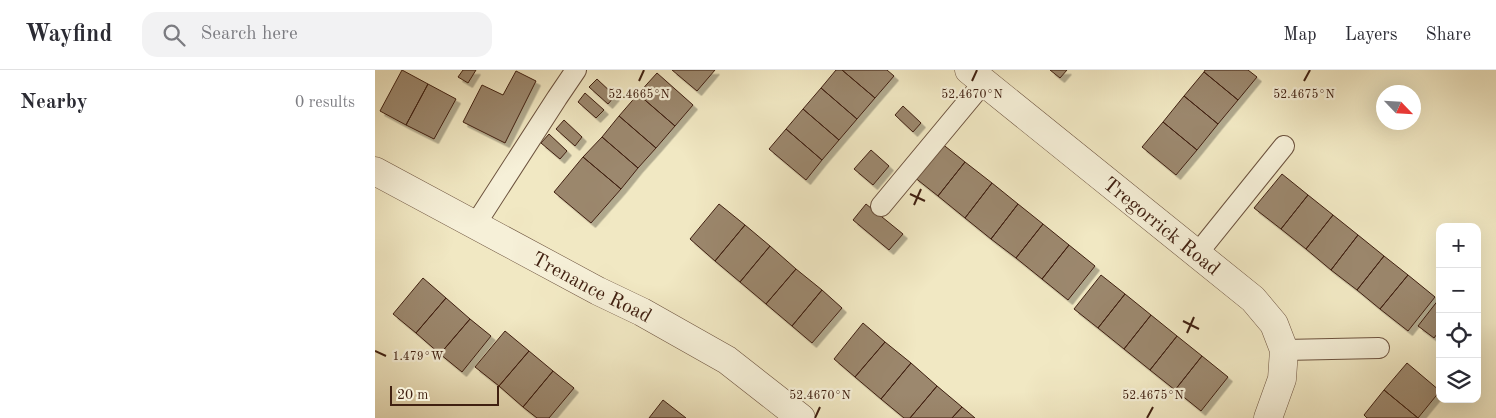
<!DOCTYPE html>
<html lang="en">
<head>
<meta charset="utf-8">
<style>
  :root { --surface:#fff; --page:#f2f2f3; --text:#2b2b33; --muted:#7c7c81; --line:#e1e1e2 }
  body { margin:0; font-family:"Old Standard TT",serif; background:var(--page); color:var(--text) }
  .controls { position:absolute; right:15px; bottom:15px; display:grid; overflow:hidden; border-radius:10px; box-shadow:0 5px 20px #0002 }
  .controls button { width:45px; height:45px; display:grid; place-items:center; padding:0; border:0; border-bottom:1px solid var(--line); background:var(--surface); color:var(--text); font:25px sans-serif }
  .compass { position:absolute; left:1001px; top:15px; width:45px; height:45px; border-radius:50%; background:var(--surface); box-shadow:0 5px 20px #0002; rotate:115deg }
  .scale { position:absolute; left:15px; bottom:12px; width:109px; box-sizing:border-box; padding-left:5px; border:2px solid #402011; border-top:0; font-size:14px; line-height:18px; white-space:nowrap; color:#402011; -webkit-text-stroke:4px #f6f0d8; paint-order:stroke }
  .list { margin:0; padding:0; list-style:none }
  h2 { display:flex; justify-content:space-between; align-items:center; height:65px; margin:0; padding:0 20px; font-size:21px }
  h2 small { font-size:16px; font-weight:400; color:var(--muted) }
  .icon { flex:none; width:28px; height:28px; fill:none; stroke:currentColor; stroke-width:2; stroke-linecap:round; stroke-linejoin:round }
  .map { position:relative; flex:none; width:1121px; height:348px; overflow:hidden }
  header { display:flex; align-items:center; gap:30px; box-sizing:border-box; height:70px; padding:0 25px; background:var(--surface); border-bottom:1px solid var(--line) }
  header strong { font-size:24px }
  nav { display:flex; gap:28px; margin-inline-start:auto; font-size:18px }
  .search { width:350px; height:45px; background:var(--page); display:flex; align-items:center; gap:12px; box-sizing:border-box; padding:0 18px; border-radius:15px; color:var(--muted); font-size:19px }
  main { display:flex }
  aside { flex:1; background:var(--surface) }
  .map>svg:first-child { display:block }
</style>
</head>
<body>
<header>
<strong>Wayfind</strong>
<div class="search"><svg class="icon" aria-label="search" viewBox="0 0 24 24"><circle cx="10" cy="10" r="6"/><path d="M15 15l6 6"/></svg>Search here</div>
<nav><a>Map</a><a>Layers</a><a>Share</a></nav>
</header>
<main>
<aside>
<h2>Nearby<small>0 results</small></h2>
<ul class="list">
</ul>
</aside>
<div class="map">
<svg width="1121" height="348" viewBox="0 0 1121 348">
  <defs>
    <filter id="shadow"><feDropShadow dx="4.5" dy="4.5" stdDeviation="0" flood-color="#0004"/></filter>
  </defs>
  <rect width="100%" height="100%" fill="#f1e8c3"/>
  <filter id="stains"><feTurbulence type="fractalNoise" baseFrequency=".004" numOctaves="4"/><feColorMatrix values="0 0 0 0 .2 0 0 0 0 .09 0 0 0 0 .02 0 0 0 .5 -.17"/></filter>
  <radialGradient id="worn" r=".72"><stop offset=".6" stop-color="#630" stop-opacity="0"/><stop offset="1" stop-color="#630" stop-opacity=".3"/></radialGradient>
  <!-- building -->
  <path fill="#9c886e" stroke="#402011" filter="url(#shadow)" d="M27,0L53,14L31,55L5,41Z
    M88,0H101L93,13L83,7Z
    M297,0H340L322,21Z
    M461,0H467L500,28L482,49L446,18Z
    M467,0H512L519,6L500,28Z
    M675,0H692L685,8Z
    M830,0H873L882,7L863,30L829,2Z
    M141,1L161,11L130,73L88,52L107,15L128,25Z
    M829,2L863,30L843,54L809,26Z
    M282,3L318,35L300,56L263,24Z
    M222,9L240,26L233,34L214,17Z
    M53,14L81,29L59,69L31,55Z
    M446,18L482,49L464,70L428,39Z
    M210,23L229,40L221,48L203,32Z
    M263,24L300,56L281,78L244,46Z
    M809,26L843,54L822,80L788,52Z
    M528,36L546,53L538,62L520,45Z
    M428,39L464,70L447,90L411,59Z
    M244,46L281,78L263,98L227,67Z
    M189,50L207,67L200,76L181,59Z
    M788,52L822,80L801,105L767,77Z
    M411,59L447,90L431,110L394,79Z
    M174,64L192,81L185,89L166,73Z
    M227,67L263,98L246,119L208,87Z
    M566,73L590,92L563,126L539,107Z
    M496,80L514,96L498,115L479,99Z
    M208,87L246,119L216,153L179,122Z
    M590,92L617,113L590,148L563,126Z
    M907,104L933,125L906,159L879,138Z
    M617,113L643,134L616,169L590,148Z
    M933,125L958,145L931,179L906,159Z
    M344,134L370,155L340,191L315,169Z
    M491,134L528,164L514,180L478,150Z
    M643,134L668,154L641,188L616,169Z
    M958,145L983,165L956,200L931,179Z
    M668,154L694,175L667,209L641,188Z
    M370,155L395,176L365,212L340,191Z
    M983,165L1009,186L982,220L956,200Z
    M694,175L720,196L693,230L667,209Z
    M395,176L421,199L391,234L365,212Z
    M1009,186L1033,205L1005,239L982,220Z
    M421,199L447,220L417,256L391,234Z
    M726,205L750,224L723,258L699,239Z
    M1033,205L1060,227L1033,261L1005,239Z
    M48,208L71,228L41,263L18,244Z
    M447,220L467,238L437,273L417,256Z
    M750,224L776,245L749,279L723,258Z
    M71,228L95,249L65,284L41,263Z
    M1064,229L1065,260L1059,268L1043,256Z
    M776,245L802,266L775,300L749,279Z
    M95,249L116,266L87,302L65,284Z
    M488,253L510,272L480,307L459,289Z
    M130,261L154,281L124,316L100,297Z
    M802,266L827,286L800,320L775,300Z
    M510,272L536,293L506,329L480,307Z
    M154,281L178,301L148,337L124,316Z
    M827,286L853,307L826,341L800,320Z
    M536,293L562,316L535,348H529L506,329Z
    M1032,293L1065,321L1043,348L1009,320Z
    M178,301L199,318L174,348H162L148,337Z
    M562,316L587,337L577,348H535Z
    M1009,320L1043,348H992L989,345Z
    M288,330L311,348H274Z
    M587,337L600,348H577Z"/>
  <g fill="none" stroke-linecap="round" stroke-linejoin="round">
    <!-- lane casing -->
    <g stroke="#6c523e" stroke-width="22">
      <path id="lane" d="M506,136L609,12
        M100,155L182,28L201,0
        M822,184L909,76
        M909,280L1004,278"/>
    </g>
    <!-- street casing -->
    <g stroke="#6c523e" stroke-width="29">
      <g id="street">
        <path id="s1" d="M594,0L878,229L899,254L909,280L907,309L893,348"/>
        <path id="s2" d="M0,101L223,221L267,242L352,290L426,348"/>
      </g>
    </g>
    <!-- lane -->
    <use href="#lane" stroke="#f6f0d8" stroke-width="20"/>
    <!-- street -->
    <use href="#street" stroke="#f6f0d8" stroke-width="28"/>
  </g>
  <!-- ticks -->
  <path fill="none" stroke="#402011" stroke-width="2" d="M264,11L269,0M597,11L602,0M929,11L935,0M535,124L550,131M539,135L546,119M808,251L824,259M812,263L819,247M0,281L11,286M440,348L445,337M772,348L778,337"/>
  <g text-anchor="middle" stroke-width="4.5" stroke-linejoin="round" paint-order="stroke">
    <!-- street labels -->
    <g font-size="20" fill="#402011" stroke="#f6f0d8">
      <text dy="7" stroke="none"><textPath href="#s1" startOffset="248">Tregorrick Road</textPath></text>
      <text dy="7" stroke="none"><textPath href="#s2" startOffset="246">Trenance Road</textPath></text>
    </g>
  </g>
  <g font-size="12" text-anchor="middle" fill="#402011" stroke="#f6f0d8" stroke-width="4.5" stroke-linejoin="round" paint-order="stroke">
    <text x="264" y="28">52.4665°N</text>
    <text x="597" y="28">52.4670°N</text>
    <text x="929" y="28">52.4675°N</text>
    <text x="43" y="290">1.479°W</text>
    <text x="445" y="329">52.4670°N</text>
    <text x="778" y="329">52.4675°N</text>
  </g>
  <rect width="100%" height="100%" filter="url(#stains)"/>
  <rect width="100%" height="100%" fill="url(#worn)"/>
</svg>
<div class="controls">
<button>+</button>
<button>−</button>
<button><svg class="icon" aria-label="locate" viewBox="0 0 24 24"><circle cx="12" cy="12" r="6"/><path d="M12 2v4M12 18v4M2 12h4M18 12h4"/></svg></button>
<button><svg class="icon" aria-label="layers" viewBox="0 0 24 24"><path d="M12 4l9 5-9 5-9-5zM3 14l9 5 9-5"/></svg></button>
</div>
<svg class="compass" viewBox="-18 -18 36 36"><path d="M0-13l5 13h-10z" fill="#e53935"/><path d="M0 13l5-13h-10z" fill="#7c7c81"/></svg>
<div class="scale">20 m</div>
</div>
</main>
</body>
</html>
